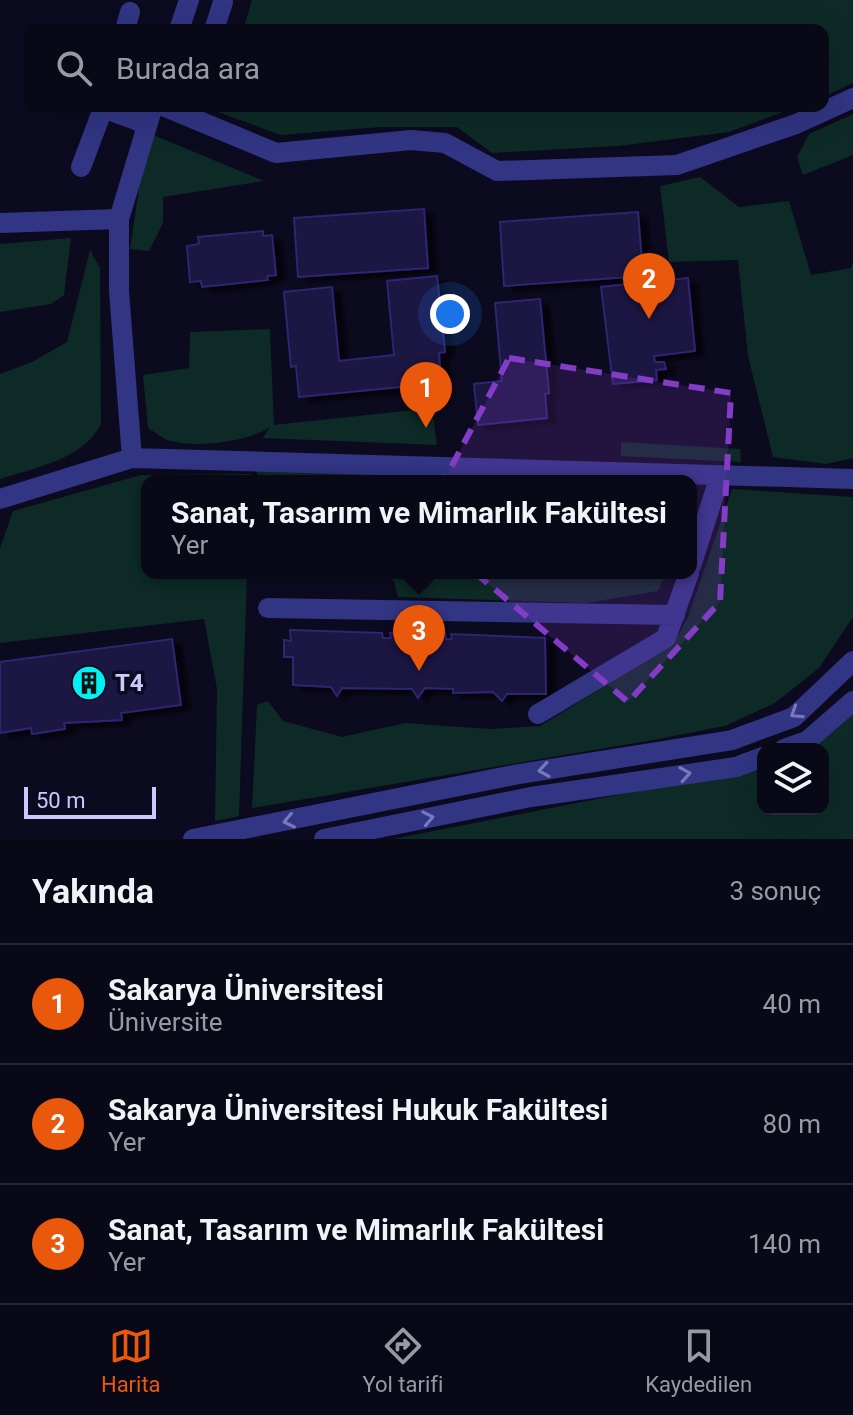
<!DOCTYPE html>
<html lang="tr">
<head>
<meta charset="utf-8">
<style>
  :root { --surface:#090817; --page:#121120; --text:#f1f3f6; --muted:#999aa1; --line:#292936; --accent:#ea580c }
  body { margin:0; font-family:Roboto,sans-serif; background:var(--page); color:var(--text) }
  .controls { position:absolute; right:24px; bottom:24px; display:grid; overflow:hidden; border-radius:16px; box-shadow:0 8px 32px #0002 }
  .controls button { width:72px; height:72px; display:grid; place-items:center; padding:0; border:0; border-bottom:2px solid var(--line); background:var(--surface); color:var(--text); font:40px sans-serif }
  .scale { position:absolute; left:24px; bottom:20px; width:132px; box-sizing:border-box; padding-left:8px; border:4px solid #cac9ff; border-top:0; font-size:22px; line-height:28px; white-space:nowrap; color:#cac9ff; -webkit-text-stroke:6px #0c0a1f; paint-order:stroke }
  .you { position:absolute; left:450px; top:314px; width:28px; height:28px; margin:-20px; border:6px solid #fff; border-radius:50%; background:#1a73e8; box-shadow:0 0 0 12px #1a73e833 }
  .badge { display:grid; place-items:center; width:52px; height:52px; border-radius:50%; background:var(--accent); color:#fff; font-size:26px; font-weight:700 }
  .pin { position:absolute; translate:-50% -66px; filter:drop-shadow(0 2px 4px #0008) }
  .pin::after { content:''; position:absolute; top:42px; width:28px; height:24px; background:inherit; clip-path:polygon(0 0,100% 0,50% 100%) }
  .popup { position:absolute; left:141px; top:475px; width:556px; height:104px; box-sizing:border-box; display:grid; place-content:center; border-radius:16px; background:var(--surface); filter:drop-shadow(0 2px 6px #0005); font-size:26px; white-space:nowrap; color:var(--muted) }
  .popup b { font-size:30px; color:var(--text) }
  .popup::after { content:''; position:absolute; left:50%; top:100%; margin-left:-16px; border:16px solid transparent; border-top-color:var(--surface) }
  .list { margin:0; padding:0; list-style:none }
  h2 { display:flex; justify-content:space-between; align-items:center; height:104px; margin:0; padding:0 32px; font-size:34px }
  h2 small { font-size:26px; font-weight:400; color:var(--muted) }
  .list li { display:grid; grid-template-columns:52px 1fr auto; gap:24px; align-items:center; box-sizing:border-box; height:120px; padding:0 32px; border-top:2px solid var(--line) }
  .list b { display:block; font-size:30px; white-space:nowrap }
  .list p { margin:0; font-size:26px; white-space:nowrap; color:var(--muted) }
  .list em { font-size:26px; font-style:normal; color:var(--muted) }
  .icon { flex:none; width:44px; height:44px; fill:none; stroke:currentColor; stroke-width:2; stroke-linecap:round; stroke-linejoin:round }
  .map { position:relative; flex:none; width:853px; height:839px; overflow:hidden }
  .search { position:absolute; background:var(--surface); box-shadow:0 8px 32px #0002; left:24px; right:24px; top:24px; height:88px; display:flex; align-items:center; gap:20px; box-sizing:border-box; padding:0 28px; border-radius:16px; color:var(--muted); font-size:30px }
  .sheet { height:464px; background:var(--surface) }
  nav { display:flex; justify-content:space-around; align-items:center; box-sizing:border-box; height:112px; border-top:2px solid var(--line); background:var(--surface); font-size:22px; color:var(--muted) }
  nav a { display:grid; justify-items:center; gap:4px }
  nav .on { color:var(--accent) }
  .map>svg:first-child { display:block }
</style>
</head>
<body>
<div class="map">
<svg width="853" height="839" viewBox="0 0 853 839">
  <defs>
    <filter id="shadow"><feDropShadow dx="9" dy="5" stdDeviation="2" flood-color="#0009"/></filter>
  </defs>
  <rect width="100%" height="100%" fill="#0c0a1f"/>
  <!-- green -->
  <path fill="#0d2a26" d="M252,0H853V83L823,97V30H243Z
    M220,106H799L729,132L618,146L492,153L457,127H380L281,135L218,112Z
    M853,114V155L803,175L797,157L809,134Z
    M151,134L264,181L163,197V223L149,251L130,249L144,154Z
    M700,177L739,207L789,201L811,275L851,268L853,262V458L826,464L773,457L748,356L738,260L669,262L660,186Z
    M71,238L64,295L51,304L0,312V244Z
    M90,250L100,268L101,424C82,460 37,467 0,479V374L32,362L67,342Z
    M270,329L274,425L432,408L437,445L263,438L270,427C248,442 197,448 170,441C163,439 155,432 148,428L143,375L189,368L190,332Z
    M621,442L740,449L741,462L621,456Z
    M257,470L626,481H258Z
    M251,474L250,481H147V573H247L239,816L215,821L217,689L204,619L0,643V548L13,511L141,475Z
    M732,489L853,497V617L819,668L775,703L725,726L653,740L252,808L257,705L268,701L283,721L342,737L405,723L490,729L540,726L674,643L688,617Z
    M378,573H666L658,591L586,603L398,597L394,581Z
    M853,713V839H393L714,776L763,759V809H823V749H792L827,737Z"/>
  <!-- building -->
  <path fill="#1a1542" stroke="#2d2570" stroke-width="2" filter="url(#shadow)" d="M424,209L428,268L298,277L294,218Z
    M638,212L643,276L504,286L500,222Z
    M263,231V236L272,235L276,275L267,276L268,280L202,287L201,281L190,282L187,246L199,244L198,237Z
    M437,276L445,352L439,353L441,383L299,397L296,366L291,367L284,292L332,287L339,361L394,355L387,281Z
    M688,278L695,351L654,356L655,362H664L666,369L656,370L657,380L613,384L601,287Z
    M540,299L549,393L545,394L547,418L478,425L474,384L502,381L495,303Z
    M290,630L382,633L383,638H391L390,633H405V638H431V634L445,633L446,639H452L451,634L545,638L546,694H507L502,701L493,692L453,693V689L425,688L418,698L412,689L342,688L337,696L331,687L293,685V657H284V640L291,641Z
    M172,639L181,705L121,713L122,720L64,723L65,729L32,734L31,728L0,733V662Z"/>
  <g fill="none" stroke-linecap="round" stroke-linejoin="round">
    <!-- minor -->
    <path stroke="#313583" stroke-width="20" d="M125,30L130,12
      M179,30L189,0
      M214,30L223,2
      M163,106L276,153L411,140L445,143L497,171L677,165L796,124L853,98
      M103,108L147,124
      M81,167L104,106
      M0,223L119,219
      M132,458L119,291V219L153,106
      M0,499L132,458L853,479
      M691,566L720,476
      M268,608L675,615
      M538,714L666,638L689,573
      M784,749L807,741L853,701
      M193,839L519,774L732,740L794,717L853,661
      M324,839L531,797L736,767L763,757"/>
  </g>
  <!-- one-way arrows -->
  <defs><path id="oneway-chevron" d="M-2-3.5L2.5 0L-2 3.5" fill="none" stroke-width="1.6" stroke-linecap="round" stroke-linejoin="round" transform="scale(2)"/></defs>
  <g stroke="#7678bb">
    <use href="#oneway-chevron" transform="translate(796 713) rotate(147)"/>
    <use href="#oneway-chevron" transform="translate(544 770) rotate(171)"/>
    <use href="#oneway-chevron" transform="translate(685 774) rotate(-9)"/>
    <use href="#oneway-chevron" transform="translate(428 818) rotate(-11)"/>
    <use href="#oneway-chevron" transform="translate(289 821) rotate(168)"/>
  </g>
  <!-- marked area -->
  <path fill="#833cc5" fill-opacity="0.2" stroke="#833cc5" stroke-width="6" stroke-dasharray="16 10" stroke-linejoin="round" d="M509,358L731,393L720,602L628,702L420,526Z"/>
  <!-- icons -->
  <defs>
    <g id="building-disc" transform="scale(1.8)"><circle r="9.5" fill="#00f1f4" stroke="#0c0a1f"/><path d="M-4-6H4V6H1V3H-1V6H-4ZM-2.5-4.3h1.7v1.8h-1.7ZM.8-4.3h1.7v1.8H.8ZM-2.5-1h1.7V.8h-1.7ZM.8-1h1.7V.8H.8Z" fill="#111"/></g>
  </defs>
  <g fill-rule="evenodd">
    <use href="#building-disc" x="89" y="683"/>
  </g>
  <g text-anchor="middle" stroke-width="7" stroke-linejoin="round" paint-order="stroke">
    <!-- poi labels -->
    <g font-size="24" font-weight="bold" fill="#cac9ff" stroke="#0c0a1f" text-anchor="start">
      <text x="115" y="691">T4</text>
    </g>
  </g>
</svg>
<div class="controls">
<button><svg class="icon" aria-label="layers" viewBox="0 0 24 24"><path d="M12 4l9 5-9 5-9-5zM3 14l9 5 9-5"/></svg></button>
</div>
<div class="scale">50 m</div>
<div class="you"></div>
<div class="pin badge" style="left:426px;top:428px">1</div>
<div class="pin badge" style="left:649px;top:319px">2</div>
<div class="pin badge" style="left:419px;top:671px">3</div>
<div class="popup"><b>Sanat, Tasarım ve Mimarlık Fakültesi</b>Yer</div>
<div class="search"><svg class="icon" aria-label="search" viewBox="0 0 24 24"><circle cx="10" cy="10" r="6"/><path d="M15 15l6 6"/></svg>Burada ara</div>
</div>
<section class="sheet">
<h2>Yakında<small>3 sonuç</small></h2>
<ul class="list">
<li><span class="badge">1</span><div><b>Sakarya Üniversitesi</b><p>Üniversite</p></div><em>40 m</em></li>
<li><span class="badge">2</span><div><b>Sakarya Üniversitesi Hukuk Fakültesi</b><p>Yer</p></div><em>80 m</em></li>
<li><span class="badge">3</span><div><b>Sanat, Tasarım ve Mimarlık Fakültesi</b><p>Yer</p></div><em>140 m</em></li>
</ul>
</section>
<nav>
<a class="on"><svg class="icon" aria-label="map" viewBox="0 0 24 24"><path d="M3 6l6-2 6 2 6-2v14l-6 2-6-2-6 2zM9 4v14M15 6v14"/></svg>Harita</a>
<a><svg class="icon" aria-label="directions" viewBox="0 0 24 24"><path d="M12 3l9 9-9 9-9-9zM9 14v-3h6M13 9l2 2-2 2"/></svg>Yol tarifi</a>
<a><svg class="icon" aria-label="saved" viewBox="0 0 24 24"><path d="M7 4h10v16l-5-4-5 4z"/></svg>Kaydedilen</a>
</nav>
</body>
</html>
